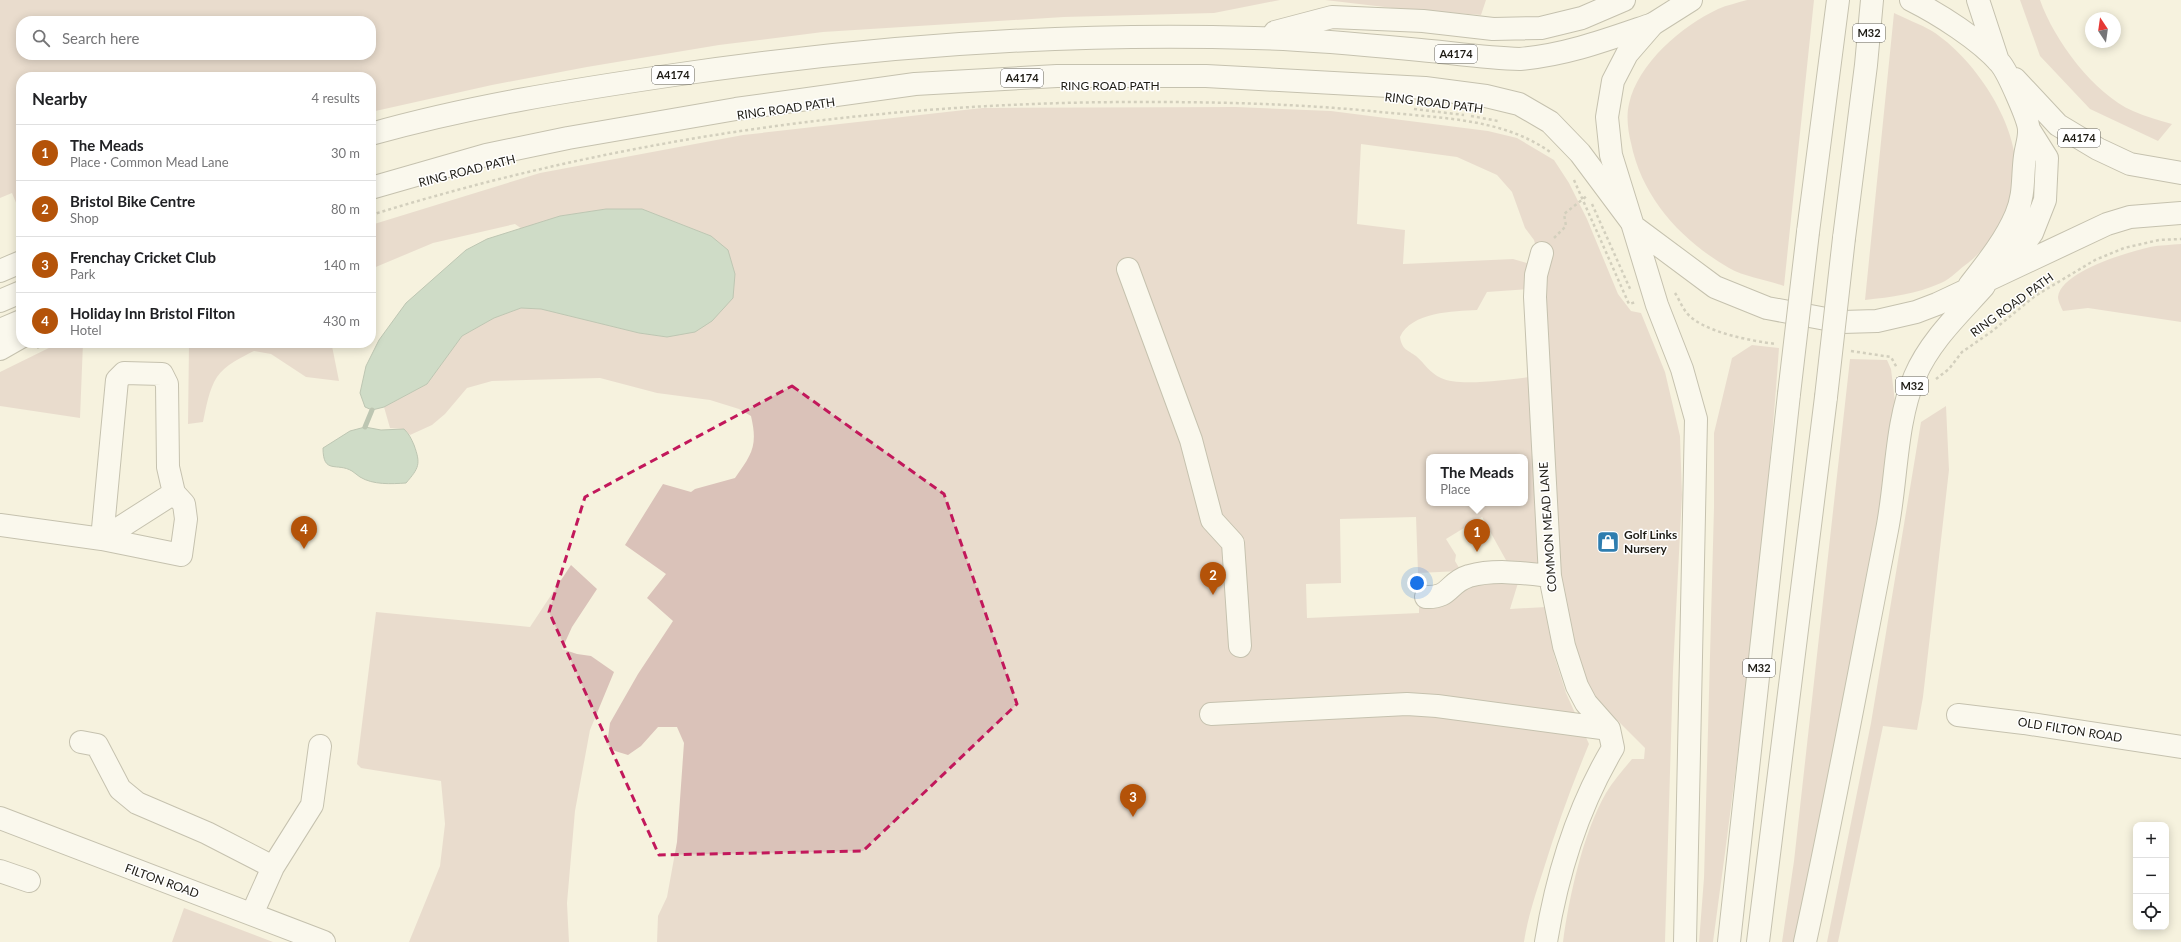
<!DOCTYPE html>
<html lang="en">
<head>
<meta charset="utf-8">
<style>
  :root { --surface:#fff; --page:#f2f2f2; --text:#202124; --muted:#757577; --line:#e0e0e0; --accent:#b45309 }
  body { margin:0; font-family:Lato,sans-serif; background:var(--page); color:var(--text) }
  .controls { position:absolute; right:12px; bottom:12px; display:grid; overflow:hidden; border-radius:8px; box-shadow:0 2px 10px #0003 }
  .controls button { width:36px; height:36px; display:grid; place-items:center; padding:0; border:0; border-bottom:1px solid var(--line); background:var(--surface); color:var(--text); font:20px sans-serif }
  .compass { position:absolute; left:2085px; top:12px; width:36px; height:36px; border-radius:50%; background:var(--surface); box-shadow:0 2px 10px #0003; rotate:347deg }
  .you { position:absolute; left:1417px; top:583px; width:14px; height:14px; margin:-10px; border:3px solid #fff; border-radius:50%; background:#1a73e8; box-shadow:0 0 0 6px #1a73e833 }
  .badge { display:grid; place-items:center; width:26px; height:26px; border-radius:50%; background:var(--accent); color:#fff; font-size:13px; font-weight:700 }
  .pin { position:absolute; translate:-50% -33px; filter:drop-shadow(0 1px 2px #0008) }
  .pin::after { content:''; position:absolute; top:21px; width:14px; height:12px; background:inherit; clip-path:polygon(0 0,100% 0,50% 100%) }
  .popup { position:absolute; left:1426px; top:454px; width:102px; height:52px; box-sizing:border-box; display:grid; place-content:center; border-radius:8px; background:var(--surface); filter:drop-shadow(0 1px 3px #0005); font-size:13px; white-space:nowrap; color:var(--muted) }
  .popup b { font-size:15px; color:var(--text) }
  .popup::after { content:''; position:absolute; left:50%; top:100%; margin-left:-8px; border:8px solid transparent; border-top-color:var(--surface) }
  .list { margin:0; padding:0; list-style:none }
  h2 { display:flex; justify-content:space-between; align-items:center; height:52px; margin:0; padding:0 16px; font-size:17px }
  h2 small { font-size:13px; font-weight:400; color:var(--muted) }
  .list li { display:grid; grid-template-columns:26px 1fr auto; gap:12px; align-items:center; box-sizing:border-box; height:56px; padding:0 16px; border-top:1px solid var(--line) }
  .list b { display:block; font-size:15px; white-space:nowrap }
  .list p { margin:0; font-size:13px; white-space:nowrap; color:var(--muted) }
  .list em { font-size:13px; font-style:normal; color:var(--muted) }
  .icon { flex:none; width:22px; height:22px; fill:none; stroke:currentColor; stroke-width:2; stroke-linecap:round; stroke-linejoin:round }
  .map { position:relative; flex:none; width:2181px; height:942px; overflow:hidden }
  .search { position:absolute; background:var(--surface); box-shadow:0 2px 10px #0003; left:16px; top:16px; width:360px; height:44px; display:flex; align-items:center; gap:10px; box-sizing:border-box; padding:0 14px; border-radius:16px; color:var(--muted); font-size:15px }
  .panel { position:absolute; background:var(--surface); box-shadow:0 2px 10px #0003; left:16px; top:72px; width:360px; height:276px; border-radius:16px }
  .map>svg:first-child { display:block }
</style>
</head>
<body>
<div class="map">
<svg width="2181" height="942" viewBox="0 0 2181 942">
  <rect width="100%" height="100%" fill="#f6f2de"/>
  <!-- green -->
  <path fill="#dac2b9" fill-rule="evenodd" d="M0,0H1280L1214,13L1064,17L823,32L719,45L587,67L492,85L371,112V77H21V215L12,193L0,198ZM21,21H371V55H21Z
    M1325,0H1486L1481,15L1393,8Z
    M1747,0H1814L1784,286C1767,280 1745,277 1729,268C1682,241 1642,198 1631,143C1628,131 1626,116 1629,104C1638,63 1682,26 1718,9C1727,5 1737,3 1747,0Z
    M2020,0H2040C2054,40 2094,94 2133,111C2146,117 2159,120 2172,124L2158,141L2090,109L2040,56Z
    M1894,13C1906,19 1920,24 1932,31C1974,58 2017,122 2016,172C2016,208 1995,241 1968,263C1959,269 1951,279 1941,283C1916,294 1892,297 1865,300Z
    M1236,107L1331,111L1488,131L1517,138L1554,160L1569,183L1587,219L1618,294L1631,311L1641,313L1665,372L1680,436L1682,495L1673,671L1665,942H1563C1569,897 1583,833 1606,793C1613,781 1623,770 1632,759H1644L1645,748L1613,716L1590,699L1581,680L1557,576L1544,279L1534,240L1525,228L1512,192L1497,175L1457,157L1361,144L1357,224L1405,230L1403,264L1513,259L1527,263L1528,289L1487,292L1477,310C1454,311 1411,312 1400,337C1402,350 1408,350 1416,356C1425,364 1430,373 1441,378C1459,387 1509,379 1530,377L1538,564L1507,562L1482,517L1446,539L1456,555L1455,561L1461,571L1418,573L1416,517L1340,519L1341,583L1306,584L1307,618L1419,613V606L1446,605L1461,582L1518,583L1510,609L1546,607L1554,655L1566,693L1589,744C1572,785 1557,826 1544,868C1536,893 1528,916 1524,942H657L658,916L667,897L677,842L684,743L677,727H658L641,746L628,755L615,751L607,745L610,723L638,674L673,621L647,598L666,574L625,545L663,484L691,492L695,489L735,478C752,454 758,446 751,416L739,409L710,400L657,393L600,378L492,381L467,388L445,414L432,425L410,435L403,429L390,428L384,407L427,384L462,336L494,318L521,308L541,309L639,333L667,337L711,236L642,209H606L560,216L522,229L515,224L433,243L371,269V225L540,173L743,135L982,108ZM1429,457H1525V503H1429Z
    M2181,244V322L2088,308L2063,311C2061,307 2058,301 2058,297C2061,271 2129,252 2150,247C2160,245 2171,245 2181,244Z
    M59,343H83L80,418L0,406V372Z
    M189,343H328L332,346L339,381L306,377L271,354L254,351C242,357 225,365 217,377C209,389 206,408 203,422L188,424Z
    M1752,345L1779,348C1765,546 1740,745 1713,942H1699L1704,878L1714,507V433L1732,358Z
    M1850,359L1887,360L1891,369L1897,418L1874,555L1795,942H1782L1794,861Z
    M1946,406L1949,470L1923,697L1917,730L1883,726L1838,942H1827L1871,723L1921,422Z
    M571,565L597,589L572,627L562,649L577,654L591,656L614,672L590,730L575,811L567,903L569,942H409L440,866L445,824L441,781L361,768L357,764L376,612L530,627Z
    M184,908L273,942H172Z"/>
  <!-- water -->
  <path fill="#a0c1aa" stroke="#79907d" d="M606,209H642L711,236L728,250L735,274L733,298L712,321L695,332L667,337L639,333L541,309L521,308L494,318L462,336L427,384L384,407L372,410L365,407L360,393L366,366L379,340L406,303L466,250L487,239L560,216Z
    M365,427L381,430L404,429C409,434 411,438 414,445C421,464 419,468 406,483C391,484 373,485 360,477C357,475 355,473 352,471C337,462 323,475 323,448L350,431Z"/>
  <g fill="none" stroke-linecap="round" stroke-linejoin="round">
    <!-- stream -->
    <path stroke="#79907d" stroke-width="5" d="M365,427L372,410"/>
    <!-- minor casing -->
    <g stroke="#8b8775" stroke-width="24">
      <path id="minor" d="M1542,253L1536,275L1535,297L1550,576L1564,646L1577,686L1586,703L1609,729L1613,748C1578,807 1557,874 1546,942
        M1128,269L1191,440L1212,520L1233,543L1240,646
        M0,349L21,337
        M0,525L102,539L181,555L186,519L184,504L174,493L168,467L167,384L162,374L124,373L117,380L102,539
        M102,539L174,493
        M1426,597C1451,598 1447,583 1469,576C1495,569 1523,573 1550,576
        M1211,714L1407,704L1437,706L1609,729
        M1958,715L2024,723L2181,747
        M81,742L97,745L120,789L137,803L207,833L273,867
        M0,818L324,942
        M0,871L29,881
        M252,914L273,867L312,805L320,746"/>
    </g>
    <!-- major casing -->
    <g stroke="#8b8775" stroke-width="24">
      <path id="major" d="M1275,32L1332,17L1423,21L1493,29L1541,28L1582,18L1624,0
        M371,134C470,106 572,90 674,75C866,47 1059,32 1254,38C1306,39 1358,44 1410,49C1447,52 1483,58 1520,59C1567,55 1609,39 1653,24
        M371,188L486,155L568,138L736,109L915,84L1057,76H1206L1425,88L1486,96L1519,104L1550,122L1580,153L1630,220
        M0,271L21,262
        M0,301L21,292
        M0,330L21,321"/>
    </g>
    <!-- highway casing -->
    <g stroke="#8b8775" stroke-width="24">
      <path id="highway" d="M1691,0L1653,24L1627,54L1613,81L1607,117L1611,155L1633,226L1715,287L1767,308L1842,322L1877,321L1916,312L1937,304L2107,224L2130,217L2181,213
        M1911,0C1939,14 1980,40 2000,63C2007,71 2030,121 2029,132C2029,140 2026,148 2025,156C2022,178 2025,193 2016,215C2005,241 1986,264 1969,286
        M1978,0L1998,61
        M2015,79L2058,125L2098,149L2130,164L2181,173
        M1633,226L1657,305L1682,369L1696,419L1685,942
        M1808,232L1838,0
        M1844,238L1866,65L1872,0
        M2003,268L2016,255L2032,233L2045,200L2047,158L2030,131
        M1729,942L1789,394
        M1758,942L1826,397
        M1805,942C1835,805 1860,667 1887,530C1897,480 1895,424 1915,376C1930,341 1959,314 1984,286"/>
    </g>
    <!-- path -->
    <path stroke="#a8a596" stroke-width="2.5" stroke-dasharray="3 3" stroke-linecap="butt" d="M1414,109L1464,115
      M1471,116L1498,121
      M1574,180L1629,304L1636,302
      M1592,204L1631,291
      M371,215C622,137 886,101 1149,102C1223,102 1297,104 1371,111C1431,118 1500,116 1550,152
      M1554,238L1566,226L1564,214L1588,195
      M1675,293C1679,299 1682,307 1686,312C1701,332 1752,341 1776,344
      M37,348L46,343
      M1851,351L1891,357L1897,368
      M1936,379L1949,369L1962,352L1991,332L2035,296L2095,260L2124,248L2159,240L2181,239"/>
    <!-- minor -->
    <use href="#minor" stroke="#fff" stroke-width="22"/>
    <!-- major -->
    <use href="#major" stroke="#fff" stroke-width="22"/>
    <!-- highway -->
    <use href="#highway" stroke="#fff" stroke-width="22"/>
    <!-- highway-bridge casing -->
    <g stroke="#8b8775" stroke-width="24" stroke-linecap="butt">
      <path id="highway-bridge" d="M1789,394L1808,232
        M1826,397L1844,238"/>
    </g>
    <!-- highway-bridge -->
    <use href="#highway-bridge" stroke="#fff" stroke-width="22"/>
  </g>
  <!-- marked area -->
  <path d="M0 0H2181V942H0ZM792,386L944,494L1017,704L863,851L659,855L549,612L585,497Z" fill="#f6f2de" fill-opacity=".55" fill-rule="evenodd"/>
  <path fill="none" stroke="#c2185b" stroke-width="3" stroke-dasharray="8 5" stroke-linejoin="round" d="M792,386L944,494L1017,704L863,851L659,855L549,612L585,497Z"/>
  <!-- icons -->
  <defs>
    <g id="shop-square" transform="scale(1.15)"><rect x="-9" y="-9" width="18" height="18" rx="4" fill="#2e7daf" stroke="#fff"/><path d="M-5-2.5h2.3a2.7 3.5 0 0 1 5.4 0H5L5.5 6h-11ZM-1.5-2.5h3a1.5 2.3 0 0 0-3 0Z" fill="#fff"/></g>
  </defs>
  <g fill-rule="evenodd">
    <use href="#shop-square" x="1608" y="542"/>
  </g>
  <g text-anchor="middle" stroke-width="3" stroke-linejoin="round" paint-order="stroke">
    <!-- shield labels -->
    <g fill="#fff" stroke="#62605b" stroke-width="1">
      <rect x="1853" y="24" width="32" height="18" rx="3"/>
      <rect x="1435" y="45" width="42" height="18" rx="3"/>
      <rect x="652" y="66" width="42" height="18" rx="3"/>
      <rect x="1001" y="69" width="42" height="18" rx="3"/>
      <rect x="2058" y="129" width="42" height="18" rx="3"/>
      <rect x="1896" y="377" width="32" height="18" rx="3"/>
      <rect x="1743" y="659" width="32" height="18" rx="3"/>
    </g>
    <g font-size="11" font-weight="bold" fill="#1e1c15">
      <text x="1869" y="37">M32</text>
      <text x="1456" y="58">A4174</text>
      <text x="673" y="79">A4174</text>
      <text x="1022" y="82">A4174</text>
      <text x="2079" y="142">A4174</text>
      <text x="1912" y="390">M32</text>
      <text x="1759" y="672">M32</text>
    </g>
    <!-- street labels -->
    <g font-size="12" fill="#1e1c15" stroke="#fff">
      <text x="1110" y="90">RING ROAD PATH</text>
      <text transform="translate(1434 103) rotate(7)" y="4">RING ROAD PATH</text>
      <text transform="translate(786 109) rotate(-8)" y="4">RING ROAD PATH</text>
      <text transform="translate(467 171) rotate(-14)" y="4">RING ROAD PATH</text>
      <text transform="translate(2012 305) rotate(-36)" y="4">RING ROAD PATH</text>
      <text transform="translate(1548 527) rotate(-94)" y="4">COMMON MEAD LANE</text>
      <text transform="translate(2070 730) rotate(9)" y="4">OLD FILTON ROAD</text>
      <text transform="translate(162 881) rotate(20)" y="4">FILTON ROAD</text>
    </g>
    <!-- poi labels -->
    <g font-size="12" font-weight="bold" fill="#1e1c15" stroke="#fff" text-anchor="start">
      <text x="1624" y="539">Golf Links<tspan x="1624" dy="14">Nursery</tspan></text>
    </g>
  </g>
</svg>
<div class="controls">
<button>+</button>
<button>−</button>
<button><svg class="icon" aria-label="locate" viewBox="0 0 24 24"><circle cx="12" cy="12" r="6"/><path d="M12 2v4M12 18v4M2 12h4M18 12h4"/></svg></button>
</div>
<svg class="compass" viewBox="-18 -18 36 36"><path d="M0-13l5 13h-10z" fill="#e53935"/><path d="M0 13l5-13h-10z" fill="#757577"/></svg>
<div class="you"></div>
<div class="pin badge" style="left:1477px;top:552px">1</div>
<div class="popup"><b>The Meads</b>Place</div>
<div class="pin badge" style="left:1213px;top:595px">2</div>
<div class="pin badge" style="left:1133px;top:817px">3</div>
<div class="pin badge" style="left:304px;top:549px">4</div>
<div class="search"><svg class="icon" aria-label="search" viewBox="0 0 24 24"><circle cx="10" cy="10" r="6"/><path d="M15 15l6 6"/></svg>Search here</div>
<section class="panel">
<h2>Nearby<small>4 results</small></h2>
<ul class="list">
<li><span class="badge">1</span><div><b>The Meads</b><p>Place · Common Mead Lane</p></div><em>30 m</em></li>
<li><span class="badge">2</span><div><b>Bristol Bike Centre</b><p>Shop</p></div><em>80 m</em></li>
<li><span class="badge">3</span><div><b>Frenchay Cricket Club</b><p>Park</p></div><em>140 m</em></li>
<li><span class="badge">4</span><div><b>Holiday Inn Bristol Filton</b><p>Hotel</p></div><em>430 m</em></li>
</ul>
</section>
</div>
</body>
</html>
